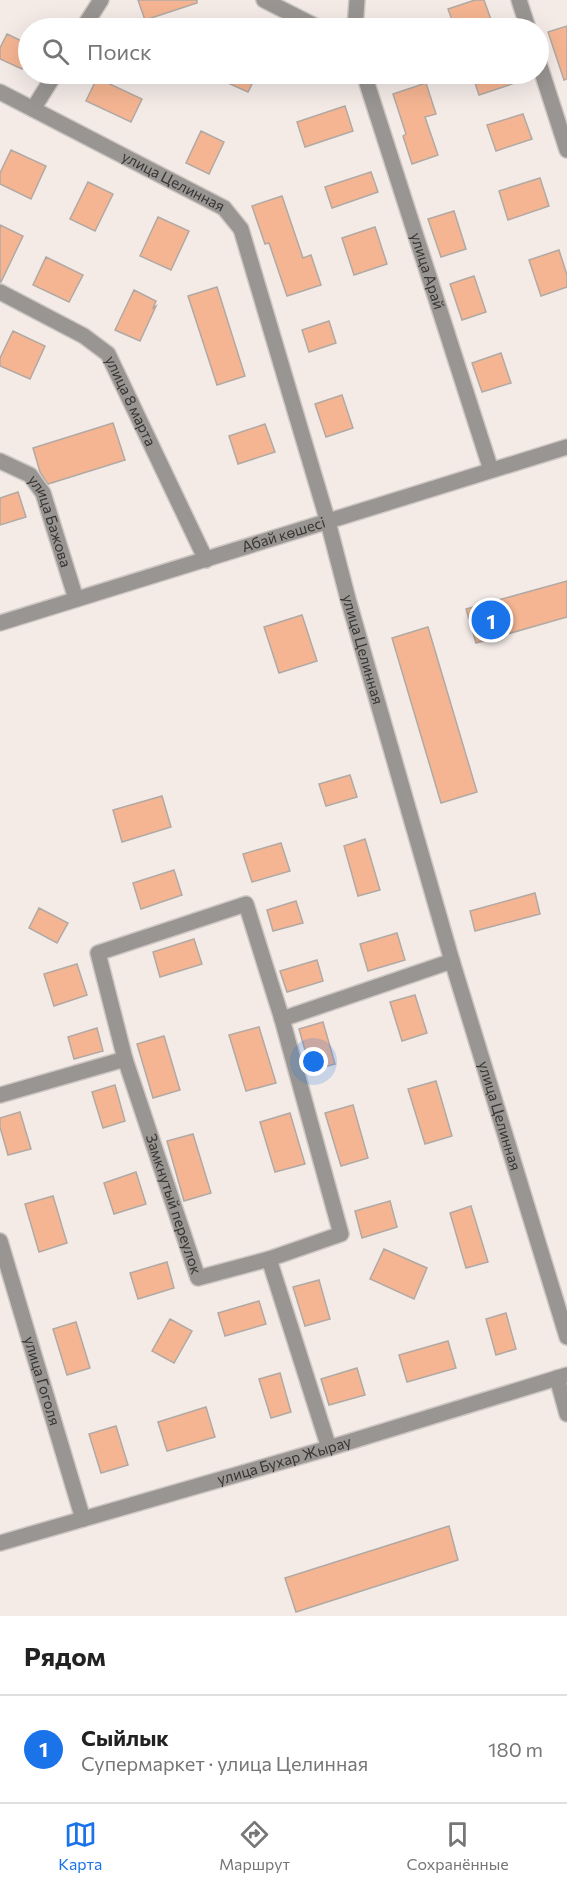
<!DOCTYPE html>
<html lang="ru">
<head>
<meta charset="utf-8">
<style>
  :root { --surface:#fff; --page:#f6f6f6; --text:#222; --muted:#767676; --line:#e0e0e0; --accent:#1a73e8 }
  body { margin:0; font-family:Commissioner,sans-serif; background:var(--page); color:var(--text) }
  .you { position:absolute; left:314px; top:1062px; width:21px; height:21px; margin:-15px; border:4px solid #fff; border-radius:50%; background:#1a73e8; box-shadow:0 0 0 9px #1a73e833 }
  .badge { display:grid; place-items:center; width:39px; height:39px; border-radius:50%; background:var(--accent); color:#fff; font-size:20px; font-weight:700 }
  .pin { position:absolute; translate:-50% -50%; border:3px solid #fff; box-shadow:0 2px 6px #0006 }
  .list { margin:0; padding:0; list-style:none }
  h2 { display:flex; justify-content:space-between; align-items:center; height:78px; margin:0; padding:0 24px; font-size:26px }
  h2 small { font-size:20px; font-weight:400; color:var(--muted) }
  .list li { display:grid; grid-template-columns:39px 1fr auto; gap:18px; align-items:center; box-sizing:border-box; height:108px; padding:0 24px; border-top:2px solid var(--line) }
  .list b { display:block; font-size:22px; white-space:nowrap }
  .list p { margin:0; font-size:20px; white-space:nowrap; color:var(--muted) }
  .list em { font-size:20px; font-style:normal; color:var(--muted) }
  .icon { flex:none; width:33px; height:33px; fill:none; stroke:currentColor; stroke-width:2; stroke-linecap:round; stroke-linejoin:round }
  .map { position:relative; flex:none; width:567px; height:1616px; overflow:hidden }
  .search { position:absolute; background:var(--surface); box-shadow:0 6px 24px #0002; left:18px; right:18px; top:18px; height:66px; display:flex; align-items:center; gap:15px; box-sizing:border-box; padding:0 21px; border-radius:33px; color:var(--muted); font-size:22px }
  .sheet { height:186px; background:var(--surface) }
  nav { display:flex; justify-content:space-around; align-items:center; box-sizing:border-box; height:84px; border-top:2px solid var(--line); background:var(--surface); font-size:16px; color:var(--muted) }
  nav a { display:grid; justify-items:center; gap:3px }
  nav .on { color:var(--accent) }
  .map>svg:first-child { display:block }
</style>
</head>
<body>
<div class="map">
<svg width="567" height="1616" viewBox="0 0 567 1616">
  <rect width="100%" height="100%" fill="#f4ebe7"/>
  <!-- building -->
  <path fill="#f5b592" stroke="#b1a9a4" stroke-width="1.5" d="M138,0H197V3L145,20Z
    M475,0H484L494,28H455L448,9Z
    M567,26V79L564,80L548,32Z
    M7,34L28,44V56L22,69L0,59V48Z
    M208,74H257L248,92Z
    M472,74H532L533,77L479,95Z
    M97,78L142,99L131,122L86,101Z
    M426,83L436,114L425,117L438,155L412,164L403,136L406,134L393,94Z
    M345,106L353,131L305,147L297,122Z
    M523,114L532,139L496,151L487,125Z
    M201,131L224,142L209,174L186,163Z
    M11,150L46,166L31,199L0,184V173Z
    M371,172L378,192L332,208L325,187Z
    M540,178L549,206L508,220L499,191Z
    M88,182L113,194L95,231L70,219Z
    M282,196L303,258L311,255L321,285L287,296L269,243L265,244L252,206Z
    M454,211L466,249L441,257L428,219Z
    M158,217L189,231L171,270L140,256Z
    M0,225L23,236L1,282H0Z
    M375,227L387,264L354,275L342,238Z
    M559,250L567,275V287L541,296L529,260Z
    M46,257L83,275L69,302L33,285Z
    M474,276L486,312L462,320L450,284Z
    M217,287L245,376L217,385L188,296Z
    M134,290L156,301L153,308L156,306L140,341L115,330Z
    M329,321L336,343L309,352L302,330Z
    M13,331L45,346L30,379L0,366V358Z
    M501,353L511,383L482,392L472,363Z
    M342,395L353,428L326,437L315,404Z
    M113,423L125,460L48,484L40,472L33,448Z
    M265,424L275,452L238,464L229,436Z
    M18,492L26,517L0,525V498Z
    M567,581V617L476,643L466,609Z
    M302,615L317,661L279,673L264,627Z
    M428,627L477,792L441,803L392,638Z
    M350,775L357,797L326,806L319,784Z
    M162,796L171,827L122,842L113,810Z
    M365,839L380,890L358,896L344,846Z
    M281,843L290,871L252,882L243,854Z
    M174,870L182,895L141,909L133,883Z
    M535,893L540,914L475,931L470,911Z
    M296,901L303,923L273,931L267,910Z
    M39,908L68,923L57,943L29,928Z
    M397,933L405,960L368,971L360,944Z
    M194,939L202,964L160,977L153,952Z
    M317,960L323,981L287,992L280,971Z
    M77,964L87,995L54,1006L44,974Z
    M415,995L427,1033L402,1041L390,1002Z
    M323,1022L335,1064L311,1071L299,1029Z
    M259,1027L276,1083L246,1091L229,1035Z
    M97,1028L103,1051L74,1059L68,1037Z
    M164,1036L180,1090L153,1098L137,1044Z
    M436,1081L452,1136L425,1144L408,1089Z
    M115,1085L125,1121L103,1128L92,1092Z
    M353,1105L368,1158L341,1166L325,1113Z
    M20,1112L31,1149L8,1155L0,1127V1118Z
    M290,1113L305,1164L275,1172L260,1122Z
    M193,1134L211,1193L184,1201L167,1141Z
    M136,1172L146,1204L114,1214L104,1183Z
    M53,1196L67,1243L39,1252L25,1204Z
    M390,1201L397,1227L362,1238L355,1211Z
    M471,1206L488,1262L466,1268L450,1213Z
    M384,1249L427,1268L414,1299L370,1279Z
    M167,1262L174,1288L138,1299L130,1273Z
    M319,1280L330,1319L305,1326L293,1287Z
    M259,1301L266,1324L225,1336L218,1313Z
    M506,1313L516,1349L496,1355L486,1319Z
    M170,1319L192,1331L174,1363L152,1351Z
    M76,1322L90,1368L67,1375L53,1329Z
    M448,1341L456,1368L407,1382L399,1355Z
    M357,1368L365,1395L329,1405L321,1379Z
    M280,1373L291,1412L271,1418L259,1379Z
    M206,1407L215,1437L167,1451L158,1422Z
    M116,1426L128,1465L101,1473L89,1434Z
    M449,1526L458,1560L296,1612L285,1578Z"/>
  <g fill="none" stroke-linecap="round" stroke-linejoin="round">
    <!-- minor casing -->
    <g stroke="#cec7c3" stroke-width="18">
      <g id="minor">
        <path d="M264,0L319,28"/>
        <path d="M519,0L528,28"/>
        <path d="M83,28L101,0"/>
        <path d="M355,28L357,0"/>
        <path d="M538,60L567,150"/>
        <path id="s1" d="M364,74L491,470"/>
        <path id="s2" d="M0,92L224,208L241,229L328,522L348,599L452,961L567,1337"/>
        <path d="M33,109L55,74"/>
        <path id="s3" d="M0,292L84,336L108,354L206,560"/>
        <path id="s4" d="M0,461L30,475L43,493L76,599"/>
        <path id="s5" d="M0,623L567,447"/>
        <path d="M282,1019L341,1234L269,1259L329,1448"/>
        <path id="s6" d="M125,1059L198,1278L269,1259"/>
        <path d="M0,1095L125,1059L98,953L246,904L282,1019L452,961"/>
        <path id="s7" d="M0,1241L83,1519"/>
        <path d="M557,1378L567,1414"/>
        <path id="s8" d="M0,1543L329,1448L567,1375"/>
      </g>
    </g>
    <!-- minor -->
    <use href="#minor" stroke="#989593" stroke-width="15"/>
  </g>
  <g text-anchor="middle" stroke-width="4.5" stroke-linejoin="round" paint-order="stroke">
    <!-- street labels -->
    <g font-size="15" fill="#383533" stroke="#fff">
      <text dy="5" stroke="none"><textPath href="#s2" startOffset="195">улица Целинная</textPath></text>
      <text dy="5" stroke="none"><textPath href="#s1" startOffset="207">улица Арай</textPath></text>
      <text dy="5" stroke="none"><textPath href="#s3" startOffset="177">улица 8 марта</textPath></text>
      <text dy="5" stroke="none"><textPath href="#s4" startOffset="84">улица Бажова</textPath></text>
      <text dy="5" stroke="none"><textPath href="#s5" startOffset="297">Абай көшесі</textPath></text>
      <text dy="5" stroke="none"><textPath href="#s2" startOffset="717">улица Целинная</textPath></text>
      <text dy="5" stroke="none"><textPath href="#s2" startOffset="1203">улица Целинная</textPath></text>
      <text dy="5" stroke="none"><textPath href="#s6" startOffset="153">Замкнутый переулок</textPath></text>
      <text dy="5" stroke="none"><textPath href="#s7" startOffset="146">улица Гоголя</textPath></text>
      <text dy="5" stroke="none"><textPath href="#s8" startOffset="296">улица Бухар Жырау</textPath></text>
    </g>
  </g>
</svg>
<div class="you"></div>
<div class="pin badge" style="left:491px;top:620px">1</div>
<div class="search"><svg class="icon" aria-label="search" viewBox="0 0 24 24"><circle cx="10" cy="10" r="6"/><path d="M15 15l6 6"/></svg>Поиск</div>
</div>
<section class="sheet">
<h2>Рядом<small></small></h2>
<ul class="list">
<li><span class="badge">1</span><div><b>Сыйлык</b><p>Супермаркет · улица Целинная</p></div><em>180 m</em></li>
</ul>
</section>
<nav>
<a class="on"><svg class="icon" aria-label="map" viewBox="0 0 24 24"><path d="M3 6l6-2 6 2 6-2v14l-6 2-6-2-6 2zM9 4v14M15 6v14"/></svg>Карта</a>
<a><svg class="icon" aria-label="directions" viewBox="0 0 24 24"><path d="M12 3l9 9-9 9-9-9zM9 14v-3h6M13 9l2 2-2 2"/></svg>Маршрут</a>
<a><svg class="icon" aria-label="saved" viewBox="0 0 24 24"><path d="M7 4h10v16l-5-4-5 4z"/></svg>Сохранённые</a>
</nav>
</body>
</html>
